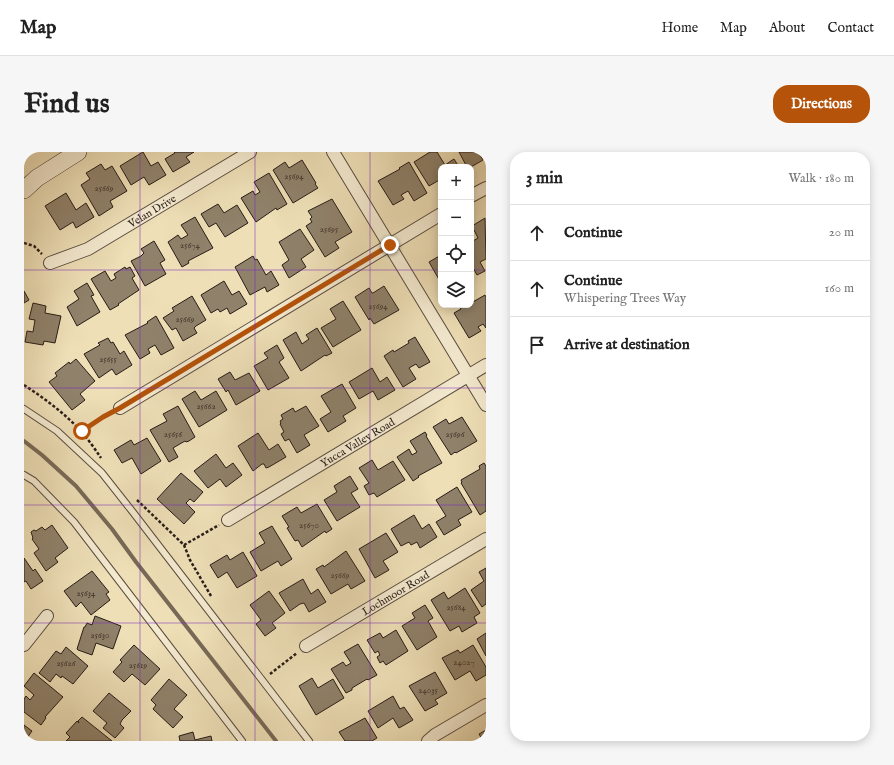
<!DOCTYPE html>
<html lang="en">
<head>
<meta charset="utf-8">
<style>
  :root { --surface:#fff; --page:#f6f6f6; --text:#222; --muted:#767676; --line:#e0e0e0; --accent:#b45309 }
  body { margin:0; font-family:"IM FELL English",serif; background:var(--page); color:var(--text) }
  .controls { position:absolute; right:12px; top:12px; display:grid; overflow:hidden; border-radius:8px; box-shadow:0 2px 10px #0003 }
  .controls button { width:36px; height:36px; display:grid; place-items:center; padding:0; border:0; border-bottom:1px solid var(--line); background:var(--surface); color:var(--text); font:20px sans-serif }
  .stop { position:absolute; width:12px; height:12px; margin:-9px; border:3px solid #b45309; border-radius:50%; background:#fff }
  .stop.end { background:#b45309; border-color:#fff; box-shadow:0 1px 4px #0008 }
  .list { margin:0; padding:0; list-style:none }
  h2 { display:flex; justify-content:space-between; align-items:center; height:52px; margin:0; padding:0 16px; font-size:17px }
  h2 small { font-size:13px; font-weight:400; color:var(--muted) }
  .list li { display:grid; grid-template-columns:26px 1fr auto; gap:12px; align-items:center; box-sizing:border-box; height:56px; padding:0 16px; border-top:1px solid var(--line) }
  .list b { display:block; font-size:15px; white-space:nowrap }
  .list p { margin:0; font-size:13px; white-space:nowrap; color:var(--muted) }
  .list em { font-size:13px; font-style:normal; color:var(--muted) }
  .icon { flex:none; width:22px; height:22px; fill:none; stroke:currentColor; stroke-width:2; stroke-linecap:round; stroke-linejoin:round }
  .map { position:relative; flex:none; width:462px; height:589px; overflow:hidden; border-radius:16px }
  header { display:flex; align-items:center; gap:24px; box-sizing:border-box; height:56px; padding:0 20px; background:var(--surface); border-bottom:1px solid var(--line) }
  header strong { font-size:19px }
  nav { display:flex; gap:22px; margin-inline-start:auto; font-size:14px }
  .intro { display:flex; align-items:center; justify-content:space-between; box-sizing:border-box; height:96px; padding:0 24px }
  h1 { margin:0; font-size:28px }
  .button { padding:10px 18px; border-radius:16px; background:var(--accent); color:#fff; font-size:14px; font-weight:700 }
  main { display:flex; gap:24px; padding:0 24px }
  aside { flex:1; background:var(--surface); border-radius:16px; box-shadow:0 2px 10px #0003 }
  .map>svg:first-child { display:block }
</style>
</head>
<body>
<header>
<strong>Map</strong>
<nav><a>Home</a><a>Map</a><a>About</a><a>Contact</a></nav>
</header>
<div class="intro"><h1>Find us</h1><a class="button">Directions</a></div>
<main>
<div class="map">
<svg width="462" height="589" viewBox="0 0 462 589">
  <rect width="100%" height="100%" fill="#eedfb7"/>
  <filter id="stains"><feTurbulence type="fractalNoise" baseFrequency=".005" numOctaves="4"/><feColorMatrix values="0 0 0 0 .2 0 0 0 0 .09 0 0 0 0 .02 0 0 0 .5 -.17"/></filter>
  <radialGradient id="worn" r=".72"><stop offset=".6" stop-color="#630" stop-opacity="0"/><stop offset="1" stop-color="#630" stop-opacity=".3"/></radialGradient>
  <g fill="none" stroke-linecap="round" stroke-linejoin="round">
    <!-- stream -->
    <path stroke="#776957" stroke-width="4" d="M0,289L18,303L52,334L88,377L112,410L252,589"/>
  </g>
  <!-- building -->
  <path fill="#8f816a" stroke="#281c17" d="M119,0L127,14L134,10L142,23L125,33L120,25L107,33L96,14Z
    M150,0H170L162,5L166,10L149,20L141,7L151,1Z
    M406,0H413L421,13L430,7L435,15H417V27L405,34L390,10Z
    M435,0H454L459,8L447,15H443Z
    M278,8L292,31L291,32L294,36L269,51L249,18L261,10L265,16Z
    M385,10L403,41L390,49L384,39L377,43L380,47L369,53L354,29L376,17L375,16Z
    M77,12L81,18L88,14L103,39L86,49L89,55L75,64L57,33L66,27L62,21Z
    M245,21L263,52L253,58L252,56L232,70L217,46L229,39L231,43L236,40L230,30Z
    M42,41L52,58L62,51L70,65L52,76L49,70L36,78L21,54Z
    M308,47L328,80L311,90L315,96L301,105L282,74L288,70L286,67L288,65L284,59Z
    M194,52L200,61L213,53L224,71L201,85L192,71L185,75L177,62Z
    M171,65L189,96L164,109L165,111L158,115L144,90L154,83L157,87L164,83L157,73Z
    M461,66L462,107L456,110L461,119L453,123L447,112V85L449,89L454,86L448,74Z
    M276,77L290,98L277,107L282,115L265,126L258,113L265,108L255,90Z
    M130,89L141,108L136,111L142,122L121,134L107,109L117,104L120,101L117,97Z
    M417,103V131L405,110Z
    M229,104L231,108L233,107L242,123L247,119L255,133L243,140L241,135L226,143L211,115Z
    M101,115L102,117L106,115L111,124L108,126L115,138L94,152L95,153L86,158L67,127L81,119L87,129L92,126L90,122Z
    M200,129L208,143L215,139L223,152L206,162L203,156L196,160L194,157L187,161L177,143Z
    M63,131L70,143L67,144L76,160L53,174L43,155L55,147L50,139Z
    M360,134L375,158L350,172L346,166L345,168L331,145L345,136L348,141H349Z
    M0,139L5,148L0,151Z
    M461,143L462,145V176L459,172L454,175L457,179L445,186L430,161L437,157L435,154L447,153V151Z
    M168,144L182,168L172,174L170,176L173,181L159,189L152,176L148,178L139,166L150,159L148,156Z
    M319,149L337,178L309,195L297,176L312,167L306,157Z
    M9,151L22,154L21,161L37,164L31,191L20,189L19,193L1,190L3,179L9,180L11,168L5,167Z
    M132,164L150,196L137,203L131,193L124,197L126,201L116,207L101,183L124,171L123,170Z
    M293,176L308,201L302,204L301,203L277,219L259,188L272,180L278,192L285,187L282,183Z
    M391,185L406,210L395,216L392,212L385,216L392,227L379,235L360,204L369,198L370,200L385,191L384,189Z
    M84,186L87,191L89,190L96,202L100,199L108,213L92,223L88,217L75,226L60,202L76,193L74,191Z
    M253,193L260,206L255,210L265,226L244,238L230,214L244,206L240,201Z
    M52,207L71,229L56,242L61,248L48,258L25,230L33,224L31,221L45,210L46,212Z
    M348,216L356,230L363,225L371,238L354,248L349,239L335,247L325,230Z
    M206,220L211,228L225,221L236,239L212,253L204,238L202,240L194,227Z
    M318,232L332,256L319,264L322,269L304,280L296,267L307,260L297,244Z
    M171,239L177,248L192,239L203,258L175,275L158,247Z
    M154,254L171,285L165,289L162,290L161,289L149,296L154,305L145,310L126,278L143,269L139,262Z
    M282,254L295,274L280,283L286,293L273,301L265,287L261,289L257,282L260,280L256,272L257,271L256,269L259,267L257,263L269,256L271,260Z
    M438,265L453,289L432,301L431,300L427,303L409,275L422,267L425,272Z
    M401,280L403,283L402,284L418,311L394,324L395,325L389,329L373,305L385,297L388,303L393,300L386,289Z
    M234,281L245,298L254,292L262,305L245,315L242,316L240,312H238L229,319L214,294Z
    M123,286L137,309L117,322L108,306L98,311L90,298L107,288L110,293Z
    M192,302L202,316L209,311L218,323L202,335L196,327L184,336L170,319Z
    M348,308L354,318L369,309L381,328L353,345L350,341L345,343L340,334L345,331L335,316Z
    M460,311L462,314V359L456,363L437,331L438,330L437,328L456,317L455,314Z
    M157,321L179,340L170,350L166,347L162,351L171,360L160,372L133,347Z
    M326,324L334,337L327,341L336,355L313,369L300,348L313,340L310,334Z
    M433,335L448,360L434,368L437,373L420,383L412,370L422,364L412,348Z
    M293,352L308,377L302,381L301,379L278,395L274,388L271,389L263,376L265,375L258,364L273,355L277,361Z
    M390,363L398,377L405,372L413,385L396,396L393,390L387,393L385,390L377,394L367,377Z
    M28,373L44,396L31,406L34,410L22,419L10,401L15,397L8,387L9,386L7,380L10,378L12,379L18,375L21,378Z
    M248,374L268,407L257,414L254,409L237,419L226,400L241,391L235,381Z
    M362,381L374,400L359,409L365,418L351,426L335,397Z
    M322,399L341,429L327,437L324,432L307,442L292,417L299,413L300,415Z
    M219,400L233,424L213,436L203,420L194,426L186,413L203,403L206,408Z
    M0,406L9,419L11,417L19,429L7,437L2,429L0,430Z
    M462,416V452L458,455L447,438L460,429L455,420Z
    M68,419L85,440L82,442L86,448L67,463L57,450L52,455L40,439Z
    M279,427L287,442L294,437L302,450L285,460L280,451L276,452L266,459L255,441Z
    M441,436L456,461L450,465L453,471L438,480L435,474L426,479L407,448L420,440L424,447Z
    M245,439L261,461L248,471L252,476L241,484L232,472L237,468L226,453Z
    M401,453L409,466L404,469L413,485L393,498L378,474L391,466L388,461Z
    M71,464L97,474L89,497L72,491L68,503L54,498L53,497L60,475H61L63,471L68,473Z
    M372,478L384,499L362,513L359,509L356,511L353,505L356,503L354,499L351,501L343,488L356,481L359,486Z
    M462,481V504L453,487Z
    M334,492L353,523L344,528L343,527L328,536V538L322,541L307,517L319,510L322,514L327,511L320,500Z
    M110,493L136,517L121,533L108,522L100,530L89,520L98,510L96,508Z
    M449,493L462,515V523L452,529L446,519L431,528L418,506L434,498L436,501Z
    M42,495L64,514L49,532L38,524L37,526L32,522L26,530L15,521L32,499L37,502Z
    M411,520L423,541L411,548L414,552L401,559L385,534Z
    M10,521L39,545L21,565L22,566L17,573L0,560V547L2,544L6,548L10,543L0,534Z
    M288,526L294,536L309,527L320,546L292,563L275,534Z
    M145,527L163,543L150,557L159,565L149,576L129,557L132,553L127,548Z
    M85,541L107,559L98,568L96,572L100,576L91,586L79,576L83,571L69,559Z
    M369,544L376,557L380,555L389,568L375,576L369,566L354,576L344,559Z
    M58,565L88,589H42L46,585L42,581L53,569L55,571L54,569Z
    M341,566L353,586L348,589H321L315,580Z
    M0,573L8,579L1,589H0Z
    M462,578V589H459L455,582Z
    M169,580L171,588L187,584L188,589H156L155,584Z"/>
  <g fill="none" stroke-linecap="round" stroke-linejoin="round">
    <!-- lane casing -->
    <g stroke="#5a4d3f" stroke-width="8">
      <path id="lane" d="M0,257L33,279L78,321L108,359L285,589
        M0,323L10,329L50,370L218,589"/>
    </g>
    <!-- street casing -->
    <g stroke="#5a4d3f" stroke-width="14">
      <g id="street">
        <path d="M309,0L462,253"/>
        <path d="M447,44L462,36"/>
        <path id="s1" d="M26,111L64,97L226,0"/>
        <path d="M96,256L417,62"/>
        <path id="s2" d="M204,368L462,213"/>
        <path d="M0,493L23,464"/>
        <path id="s3" d="M282,494L462,387"/>
        <path d="M404,589L411,583L462,553"/>
      </g>
    </g>
    <!-- secondary casing -->
    <g stroke="#281c17" stroke-width="18">
      <path id="secondary" d="M0,38L13,26L54,0"/>
    </g>
    <!-- path -->
    <path stroke="#281c17" stroke-width="2.5" stroke-dasharray="3 2" stroke-linecap="butt" d="M0,91L10,94L18,102
      M0,233C20,246 40,261 56,278C64,287 71,297 77,306
      M58,279L85,262
      M113,348L160,393L166,408L187,444
      M160,393L195,373
      M246,522L273,501"/>
    <!-- lane -->
    <use href="#lane" stroke="#f4ead0" stroke-width="6"/>
    <!-- street -->
    <use href="#street" stroke="#f4ead0" stroke-width="12"/>
    <!-- secondary -->
    <use href="#secondary" stroke="#f4ead0" stroke-width="17"/>
  </g>
  <g fill="none" stroke-linecap="round" stroke-linejoin="round">
    <!-- route -->
    <path stroke="#b45309" stroke-width="5" d="M58,279L79,265L96,256L366,93"/>
  </g>
  <!-- grid -->
  <path fill="none" stroke="#7b2cbf" stroke-width="1" stroke-opacity="0.55" d="M116,0V589M231,0V589M346,0V589M0,118H417M447,118H462M0,236H462M0,353H462M0,471H462"/>
  <g text-anchor="middle" stroke-width="4" stroke-linejoin="round" paint-order="stroke">
    <!-- number labels -->
    <g font-size="9" fill="#42352c">
      <text x="270" y="27">25694</text>
      <text x="80" y="39">25669</text>
      <text x="305" y="80">25695</text>
      <text x="166" y="96">25674</text>
      <text x="354" y="157">25694</text>
      <text x="161" y="170">25669</text>
      <text x="84" y="210">25655</text>
      <text x="182" y="257">25662</text>
      <text x="149" y="285">25656</text>
      <text x="431" y="285">25696</text>
      <text x="285" y="376">25670</text>
      <text x="316" y="426">25669</text>
      <text x="62" y="444">25634</text>
      <text x="432" y="458">25684</text>
      <text x="76" y="486">25630</text>
      <text x="440" y="513">24027</text>
      <text x="42" y="514">25626</text>
      <text x="114" y="516">25619</text>
      <text x="404" y="541">24035</text>
    </g>
    <!-- street labels -->
    <g font-size="11" fill="#281c17" stroke="#f4ead0">
      <text dy="4" stroke="none"><textPath href="#s1" startOffset="115">Velan Drive</textPath></text>
      <text dy="4" stroke="none"><textPath href="#s2" startOffset="151">Yucca Valley Road</textPath></text>
      <text dy="4" stroke="none"><textPath href="#s3" startOffset="104">Lochmoor Road</textPath></text>
    </g>
  </g>
  <rect width="100%" height="100%" filter="url(#stains)"/>
  <rect width="100%" height="100%" fill="url(#worn)"/>
</svg>
<div class="controls">
<button>+</button>
<button>−</button>
<button><svg class="icon" aria-label="locate" viewBox="0 0 24 24"><circle cx="12" cy="12" r="6"/><path d="M12 2v4M12 18v4M2 12h4M18 12h4"/></svg></button>
<button><svg class="icon" aria-label="layers" viewBox="0 0 24 24"><path d="M12 4l9 5-9 5-9-5zM3 14l9 5 9-5"/></svg></button>
</div>
<div class="stop" style="left:58px;top:279px"></div>
<div class="stop end" style="left:366px;top:93px"></div>
</div>
<aside>
<h2>3 min<small>Walk · 180 m</small></h2>
<ul class="list">
<li><svg class="icon" aria-label="ahead" viewBox="0 0 24 24"><path d="M12 20V5M6 11l6-6 6 6"/></svg><div><b>Continue</b></div><em>20 m</em></li>
<li><svg class="icon" aria-label="ahead" viewBox="0 0 24 24"><path d="M12 20V5M6 11l6-6 6 6"/></svg><div><b>Continue</b><p>Whispering Trees Way</p></div><em>160 m</em></li>
<li><svg class="icon" aria-label="arrive" viewBox="0 0 24 24"><path d="M6 21V4h12l-3 4 3 4H6"/></svg><div><b>Arrive at destination</b></div></li>
</ul>
</aside>
</main>
</body>
</html>
